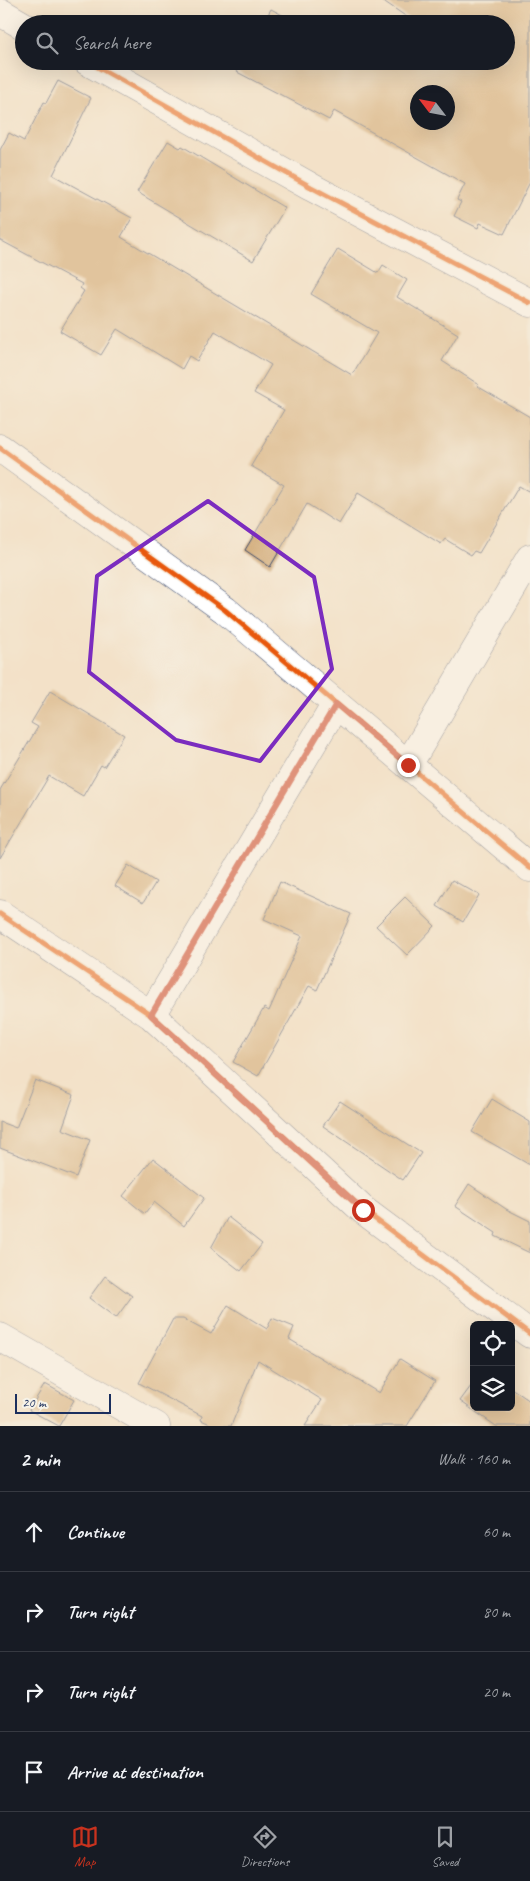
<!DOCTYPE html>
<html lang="en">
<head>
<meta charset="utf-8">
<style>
  :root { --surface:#171b24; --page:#20242c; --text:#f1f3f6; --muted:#9ea1a6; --line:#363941; --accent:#c8321e }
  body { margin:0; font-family:Caveat,sans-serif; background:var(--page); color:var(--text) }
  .controls { position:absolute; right:15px; bottom:15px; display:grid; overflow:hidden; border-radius:8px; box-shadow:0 5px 20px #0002 }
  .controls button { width:45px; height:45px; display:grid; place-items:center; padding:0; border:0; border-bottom:1px solid var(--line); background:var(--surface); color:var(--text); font:25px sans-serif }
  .compass { position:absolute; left:410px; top:85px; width:45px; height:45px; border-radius:50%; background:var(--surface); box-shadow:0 5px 20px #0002; rotate:302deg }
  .scale { position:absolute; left:15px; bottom:12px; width:96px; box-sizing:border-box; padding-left:5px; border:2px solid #1b2f5e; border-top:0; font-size:14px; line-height:18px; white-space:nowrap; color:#1b2f5e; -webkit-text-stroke:4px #f7f3e8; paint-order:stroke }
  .stop { position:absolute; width:15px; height:15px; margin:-11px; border:4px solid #c8321e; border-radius:50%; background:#fff }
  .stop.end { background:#c8321e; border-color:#fff; box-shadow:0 1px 5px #0008 }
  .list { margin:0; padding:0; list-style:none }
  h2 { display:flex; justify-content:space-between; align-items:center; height:65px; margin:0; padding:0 20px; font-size:21px }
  h2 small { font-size:16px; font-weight:400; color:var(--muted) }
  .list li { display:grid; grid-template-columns:32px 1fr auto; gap:15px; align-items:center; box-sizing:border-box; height:80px; padding:0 20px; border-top:1px solid var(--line) }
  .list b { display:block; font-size:19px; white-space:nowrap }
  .list em { font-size:16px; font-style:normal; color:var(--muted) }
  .icon { flex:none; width:28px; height:28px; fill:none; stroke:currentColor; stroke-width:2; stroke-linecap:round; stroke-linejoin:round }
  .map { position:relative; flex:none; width:530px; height:1426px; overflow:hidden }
  .search { position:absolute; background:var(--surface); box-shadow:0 5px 20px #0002; left:15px; right:15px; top:15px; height:55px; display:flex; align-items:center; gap:12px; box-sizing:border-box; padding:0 18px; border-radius:28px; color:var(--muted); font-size:19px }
  .sheet { height:385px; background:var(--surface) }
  nav { display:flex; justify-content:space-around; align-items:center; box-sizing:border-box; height:70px; border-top:1px solid var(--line); background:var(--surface); font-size:14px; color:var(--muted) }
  nav a { display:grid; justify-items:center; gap:2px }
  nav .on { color:var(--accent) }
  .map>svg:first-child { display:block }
</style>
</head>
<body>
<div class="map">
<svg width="530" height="1426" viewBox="0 0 530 1426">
  <rect width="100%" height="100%" fill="#f7f3e8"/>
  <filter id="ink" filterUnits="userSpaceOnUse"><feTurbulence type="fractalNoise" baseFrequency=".02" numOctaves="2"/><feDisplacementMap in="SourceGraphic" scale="10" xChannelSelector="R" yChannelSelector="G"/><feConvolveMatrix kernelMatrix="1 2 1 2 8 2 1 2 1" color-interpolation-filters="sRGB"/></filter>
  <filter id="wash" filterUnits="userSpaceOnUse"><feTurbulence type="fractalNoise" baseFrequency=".0096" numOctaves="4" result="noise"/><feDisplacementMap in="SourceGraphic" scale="20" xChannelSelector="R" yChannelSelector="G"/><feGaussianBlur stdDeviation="1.12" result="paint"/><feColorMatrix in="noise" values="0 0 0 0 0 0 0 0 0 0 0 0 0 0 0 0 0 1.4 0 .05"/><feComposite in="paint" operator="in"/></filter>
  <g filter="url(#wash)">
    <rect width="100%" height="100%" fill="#f3e1c8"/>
    <g id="blocks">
      <!-- building -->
      <path fill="#cda169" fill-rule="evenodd" d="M382,0H530V182L504,234L480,223L478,228L454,216L461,202L457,200L465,184L334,111L329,120L237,72L243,61H506V24H417ZM418,92H448V122H418Z
        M271,9L299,24H263Z
        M58,81L91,98L53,175L132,218L121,237L352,375L377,333L311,294L338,249L378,273L383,265L407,280L397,297L458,334L442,361L478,384L477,386L530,417V492L519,486L479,553L474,551L471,555L445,539L441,544L358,493L339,524L307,504L270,567L245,550L284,485L251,466L284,410L254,393L271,365L215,331L197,361L189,356L182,369L117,329L101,355L60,331L84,291L80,288L82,284L0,240V150L9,133L24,141L44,102L46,103Z
        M168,141L180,148L182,146L285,208L253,261L137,192Z
        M50,691L124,735L104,767L101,765L83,796L49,776L0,858V790L38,727L31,723Z
        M128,865L156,882L143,903L115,886Z
        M452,880L479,895L463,922L437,906Z
        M280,882L351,914L317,990L309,986L258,1076L233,1062L264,1008L269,1011L302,936L264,919Z
        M405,897L435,926L407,955L376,926Z
        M35,1080L74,1095L62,1129L90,1140L76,1177L0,1148V1122L16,1128Z
        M492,1099L530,1122V1165L472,1132Z
        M340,1101L421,1153L403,1180L323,1126Z
        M153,1158L204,1198L184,1226L154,1202L145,1214L123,1196Z
        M469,1184L506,1209L530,1221V1253L495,1236L496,1233L455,1206Z
        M228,1217L262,1244L241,1271L211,1248Z
        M105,1276L132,1296L116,1318L89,1298Z
        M228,1305L267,1329L272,1318L294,1327L289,1339L379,1393L400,1359L435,1381L407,1426H305L322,1400L258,1360L231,1426H215L201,1420L202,1416L139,1383L173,1319H183L211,1334Z
        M474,1382V1407H511V1388L530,1401V1426H496L460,1401Z
        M45,1384L74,1400L59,1426L29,1410Z"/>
    </g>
  </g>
  <g filter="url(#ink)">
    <use href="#blocks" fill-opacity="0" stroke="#3b4a6e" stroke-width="1"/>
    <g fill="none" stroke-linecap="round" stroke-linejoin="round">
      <!-- minor casing -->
      <g stroke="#3b4a6e" stroke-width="29">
        <path id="minor" d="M0,12L24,26
          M87,61L311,187L530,303
          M0,448L225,610L530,868
          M408,765L530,558
          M0,914L151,1015L363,1210L530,1334
          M151,1015L336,704
          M0,1337L156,1426"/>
      </g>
      <!-- minor -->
      <use href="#minor" stroke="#fff" stroke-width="28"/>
      <!-- cycleway casing -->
      <g stroke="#f7f3e8" stroke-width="8">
        <path id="cycleway" d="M87,61L311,187L530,303
          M0,448L225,610L530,868
          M0,914L151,1015L363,1210L530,1334"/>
      </g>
      <!-- cycleway -->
      <use href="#cycleway" stroke="#e8590c" stroke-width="5"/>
    </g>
  </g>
  <g fill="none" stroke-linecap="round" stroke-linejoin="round" filter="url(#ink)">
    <!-- route -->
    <path stroke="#c8321e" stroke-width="6" d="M363,1210L151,1015L336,704L408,765"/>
  </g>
  <!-- marked area -->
  <path d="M0 0H530V1426H0ZM208,501L314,577L332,669L260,761L176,740L89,672L97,576Z" fill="#f3e1c8" fill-opacity=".55" fill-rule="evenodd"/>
  <path fill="none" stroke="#7b2cbf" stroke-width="4" stroke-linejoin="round" d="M208,501L314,577L332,669L260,761L176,740L89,672L97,576Z"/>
</svg>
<div class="controls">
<button><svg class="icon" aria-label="locate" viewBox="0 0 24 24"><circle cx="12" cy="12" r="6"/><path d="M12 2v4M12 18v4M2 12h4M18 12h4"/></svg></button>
<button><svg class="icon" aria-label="layers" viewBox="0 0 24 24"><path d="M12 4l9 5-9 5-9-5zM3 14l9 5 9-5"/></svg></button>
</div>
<svg class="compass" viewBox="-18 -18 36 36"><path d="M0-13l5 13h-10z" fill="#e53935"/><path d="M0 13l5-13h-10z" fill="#9ea1a6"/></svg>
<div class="scale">20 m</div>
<div class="stop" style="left:363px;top:1210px"></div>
<div class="stop end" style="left:408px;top:765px"></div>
<div class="search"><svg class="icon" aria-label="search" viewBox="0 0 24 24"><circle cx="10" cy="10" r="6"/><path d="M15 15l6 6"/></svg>Search here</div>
</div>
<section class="sheet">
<h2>2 min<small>Walk · 160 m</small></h2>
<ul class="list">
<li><svg class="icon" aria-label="ahead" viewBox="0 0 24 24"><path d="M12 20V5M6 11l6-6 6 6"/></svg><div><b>Continue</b></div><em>60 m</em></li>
<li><svg class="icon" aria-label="right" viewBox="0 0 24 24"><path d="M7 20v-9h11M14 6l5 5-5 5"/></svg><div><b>Turn right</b></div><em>80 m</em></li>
<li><svg class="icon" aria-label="right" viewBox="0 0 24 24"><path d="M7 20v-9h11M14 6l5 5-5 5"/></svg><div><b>Turn right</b></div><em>20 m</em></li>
<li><svg class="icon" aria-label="arrive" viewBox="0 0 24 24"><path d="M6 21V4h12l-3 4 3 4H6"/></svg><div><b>Arrive at destination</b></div></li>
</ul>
</section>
<nav>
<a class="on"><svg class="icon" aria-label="map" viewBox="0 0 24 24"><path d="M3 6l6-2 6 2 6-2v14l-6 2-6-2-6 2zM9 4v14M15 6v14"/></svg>Map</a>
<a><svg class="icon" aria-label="directions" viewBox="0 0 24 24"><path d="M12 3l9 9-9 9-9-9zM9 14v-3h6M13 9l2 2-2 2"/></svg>Directions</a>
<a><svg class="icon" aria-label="saved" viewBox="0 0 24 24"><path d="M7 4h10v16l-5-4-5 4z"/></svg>Saved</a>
</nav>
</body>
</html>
